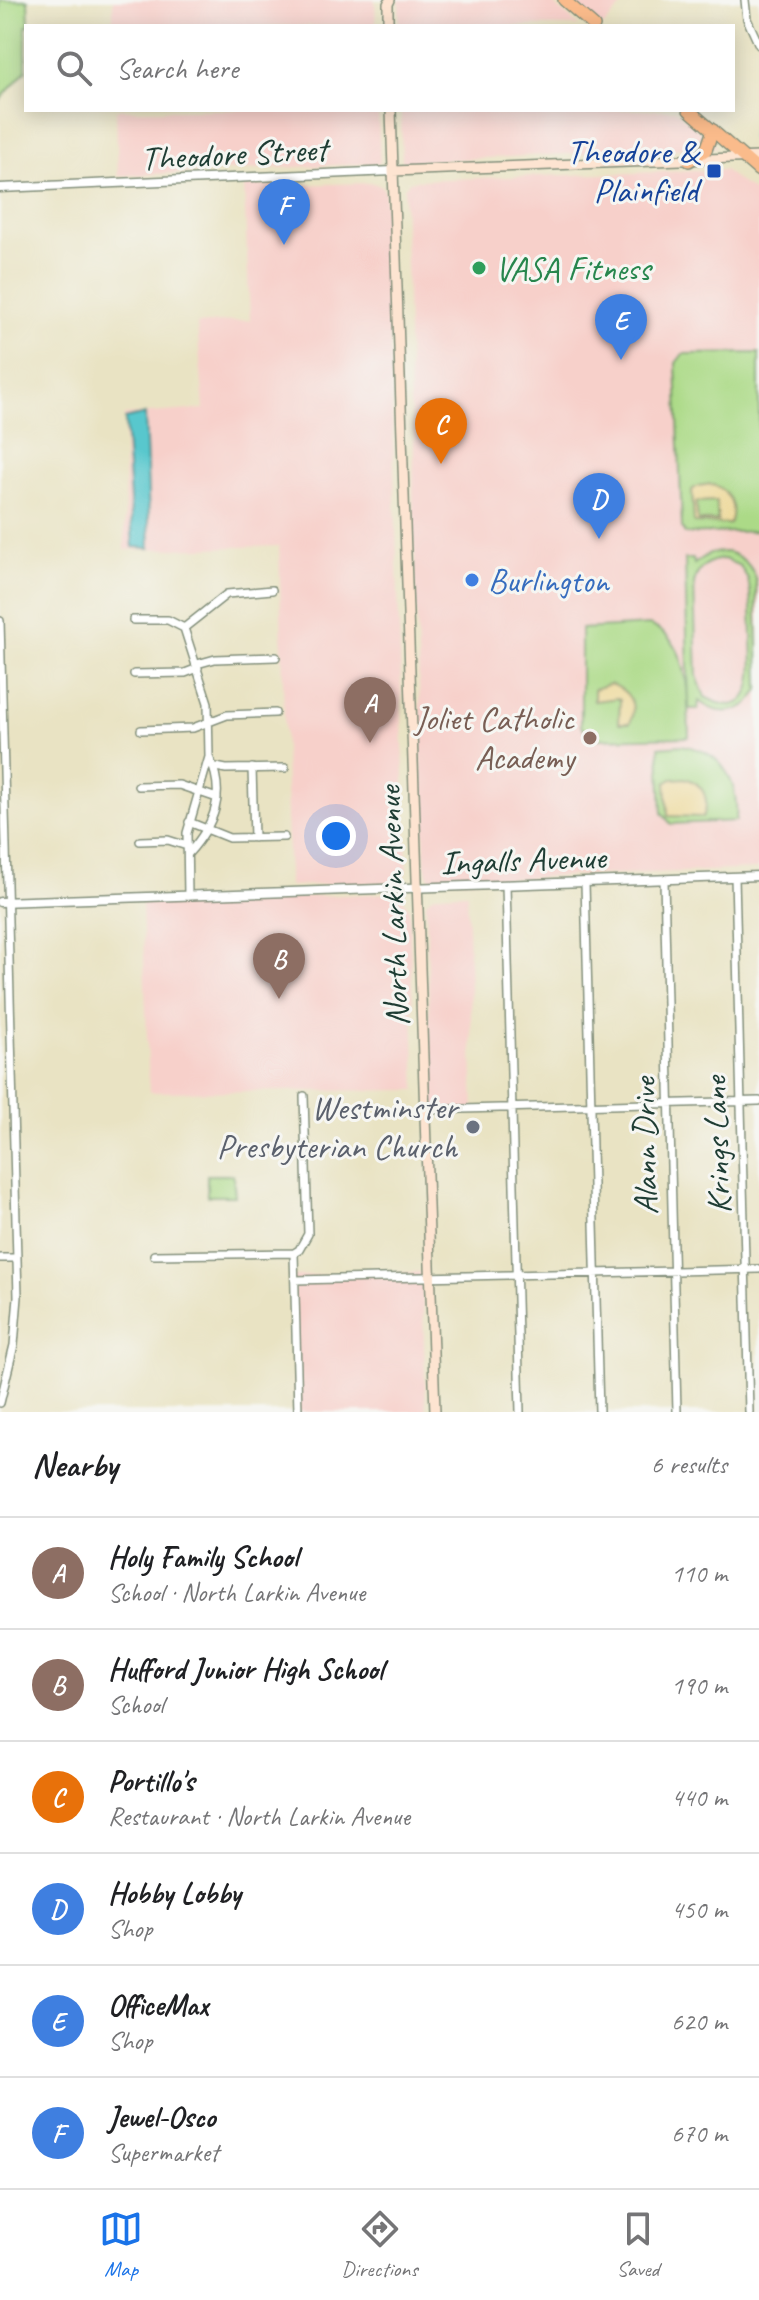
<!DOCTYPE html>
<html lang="en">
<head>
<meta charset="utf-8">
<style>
  :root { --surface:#fff; --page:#f6f6f6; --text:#202124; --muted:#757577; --line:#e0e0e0; --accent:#1a73e8 }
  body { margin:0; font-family:Caveat,sans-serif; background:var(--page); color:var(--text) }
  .you { position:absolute; left:336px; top:836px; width:28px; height:28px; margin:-20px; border:6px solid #fff; border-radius:50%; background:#1a73e8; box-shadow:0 0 0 12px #1a73e833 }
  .badge { display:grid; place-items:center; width:52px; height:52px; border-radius:50%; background:var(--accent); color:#fff; font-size:26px; font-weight:700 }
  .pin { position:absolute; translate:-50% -66px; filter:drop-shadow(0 2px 4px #0008) }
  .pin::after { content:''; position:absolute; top:42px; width:28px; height:24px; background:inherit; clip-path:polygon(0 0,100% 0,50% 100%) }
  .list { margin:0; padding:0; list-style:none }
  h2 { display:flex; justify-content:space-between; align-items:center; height:104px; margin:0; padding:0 32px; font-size:34px }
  h2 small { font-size:26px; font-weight:400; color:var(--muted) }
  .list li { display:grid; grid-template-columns:52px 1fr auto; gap:24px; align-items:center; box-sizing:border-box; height:112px; padding:0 32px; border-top:2px solid var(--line) }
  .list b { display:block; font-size:30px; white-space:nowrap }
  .list p { margin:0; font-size:26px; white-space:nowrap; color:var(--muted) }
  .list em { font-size:26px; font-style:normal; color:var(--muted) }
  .icon { flex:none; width:44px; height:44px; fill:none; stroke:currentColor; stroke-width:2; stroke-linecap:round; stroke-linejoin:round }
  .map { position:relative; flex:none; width:759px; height:1412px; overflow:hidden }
  .search { position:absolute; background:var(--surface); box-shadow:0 4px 20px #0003; left:24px; right:24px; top:24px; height:88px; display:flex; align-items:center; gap:20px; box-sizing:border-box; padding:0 28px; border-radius:0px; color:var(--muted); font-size:30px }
  .sheet { height:776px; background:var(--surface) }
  nav { display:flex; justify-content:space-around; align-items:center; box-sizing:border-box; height:112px; border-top:2px solid var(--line); background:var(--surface); font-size:22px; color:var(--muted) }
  nav a { display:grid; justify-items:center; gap:4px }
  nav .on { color:var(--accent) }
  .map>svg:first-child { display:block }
</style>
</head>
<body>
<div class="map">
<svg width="759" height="1412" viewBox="0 0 759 1412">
  <rect width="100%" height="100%" fill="#f6f6f2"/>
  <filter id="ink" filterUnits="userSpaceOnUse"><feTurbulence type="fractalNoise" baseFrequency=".0125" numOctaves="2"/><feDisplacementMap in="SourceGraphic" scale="16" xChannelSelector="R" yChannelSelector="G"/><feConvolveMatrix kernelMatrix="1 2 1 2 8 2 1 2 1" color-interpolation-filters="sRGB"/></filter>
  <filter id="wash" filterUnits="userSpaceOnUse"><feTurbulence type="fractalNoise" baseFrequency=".006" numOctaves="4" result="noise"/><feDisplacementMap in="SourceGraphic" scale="32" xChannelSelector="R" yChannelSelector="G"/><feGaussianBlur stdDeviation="1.8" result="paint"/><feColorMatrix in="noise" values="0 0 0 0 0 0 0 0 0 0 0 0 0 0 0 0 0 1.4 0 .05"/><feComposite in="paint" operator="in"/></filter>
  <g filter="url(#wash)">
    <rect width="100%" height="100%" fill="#e9e3c3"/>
    <!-- built -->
    <path fill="#f7d0ca" d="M113,0H375L376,26H113Z
      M399,0H549L579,26H399Z
      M567,0H627L604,26H597Z
      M116,110H378L380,163L118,176Z
      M401,110H675L717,147L402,162Z
      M724,170L759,196V869L436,881L429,878L425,866L413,502L414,435L410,404L404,188L409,182L417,180Z
      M373,183L382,186L385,193L407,868L404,877L397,882L289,886L279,546L125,550L124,415L204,409L197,324L250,320L244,186Z
      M392,893L401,896L409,908L416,1090L149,1092L142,903Z
      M467,893L474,1112L432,1114L426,903L430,897L439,894Z
      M422,1272L426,1412H295L291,1276Z"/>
    <!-- green -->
    <path fill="#acda87" stroke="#668c5e" stroke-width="2" fill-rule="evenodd" d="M0,0H28L29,26H26V70L0,100Z
      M759,353V531L685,534L682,528L676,363L683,354Z
      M727,552C742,556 751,564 756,579L759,689C747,714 720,718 699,701L698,709H689L685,559H693L694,564L710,553ZM724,559L740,566L748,579C752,598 751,617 752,636C753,668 759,726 705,697L697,676L694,583C698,567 708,560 724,559Z
      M649,625C693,641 687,698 689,737L592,739L581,726V629Z
      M682,745C690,747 700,749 707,753C732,767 738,795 736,821L671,824L662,813L659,747Z
      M207,1175H233L235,1196H207Z"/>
    <!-- sand -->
    <path fill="#eeda9e" stroke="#868c69" stroke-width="2" fill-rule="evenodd" d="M711,484C729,490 737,506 730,524L694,523L692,490L698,486ZM716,501L718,521H698L696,502Z
      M610,684C629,690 638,704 630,723H619L620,700L618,698L594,701V689Z
      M685,778C703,783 711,799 703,817L668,816L666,783L672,779Z"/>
    <!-- water -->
    <path fill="#59c7cd" stroke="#3c8280" stroke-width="2" d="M145,414L150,548L133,547L125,419Z"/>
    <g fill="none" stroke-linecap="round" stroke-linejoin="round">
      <!-- stream -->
      <path stroke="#59c7cd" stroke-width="2" d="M751,138L759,104"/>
    </g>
  </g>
  <g filter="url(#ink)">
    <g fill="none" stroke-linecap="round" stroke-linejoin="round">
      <!-- minor casing -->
      <g stroke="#84907c" stroke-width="10">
        <path id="minor" d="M745,0L747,19L759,45
          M133,620H168L184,628
          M0,621L18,1297L14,1345L0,1403
          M184,628L208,703L209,757
          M184,628L227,594L272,590
          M197,664L215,659L276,657
          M134,674L185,673L198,668
          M141,730L193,728L227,715L275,713
          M211,766L226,769L285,768
          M252,768L254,838
          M138,786L179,785L217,798
          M189,822L229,838L284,837
          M140,841L168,840L187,846
          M188,854C214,825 227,795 209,757L187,833L188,896
          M735,877L749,1412
          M664,880L677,1412
          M585,883L599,1412
          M506,885L520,1412
          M425,1110L759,1101
          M294,1253L298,1412
          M154,1255L294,1253L299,1250L308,1234L304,1096
          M0,1258H17
          M295,1280L759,1269"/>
      </g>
      <!-- tertiary casing -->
      <g stroke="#84907c" stroke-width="11">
        <path id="tertiary" d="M0,188L393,171
          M0,902L759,876"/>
      </g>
      <!-- secondary casing -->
      <g stroke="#84907c" stroke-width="12">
        <path id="secondary" d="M388,26V4L390,0
          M391,110L435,1412
          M393,171L759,157"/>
      </g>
      <!-- primary casing -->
      <g stroke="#84907c" stroke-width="14">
        <path id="primary" d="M564,0L594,26
          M689,110L759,171
          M689,161L706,150L713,130"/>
      </g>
      <!-- minor -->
      <use href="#minor" stroke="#fff" stroke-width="7"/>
      <!-- tertiary -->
      <use href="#tertiary" stroke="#fff" stroke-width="8"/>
      <!-- secondary -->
      <use href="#secondary" stroke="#fde4d1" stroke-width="9"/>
      <!-- primary -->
      <use href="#primary" stroke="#fabb8b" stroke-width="11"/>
    </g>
  </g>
  <!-- markers -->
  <rect fill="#1a4fb4" stroke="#f6f6f2" stroke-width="3" x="706" y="163" width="16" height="16" rx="4"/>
  <circle fill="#2e9e5b" stroke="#f6f6f2" stroke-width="3" cx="479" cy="268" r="8"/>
  <circle fill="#3f7fe0" stroke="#f6f6f2" stroke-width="3" cx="472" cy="580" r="8"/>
  <circle fill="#8d6e63" stroke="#f6f6f2" stroke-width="3" cx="590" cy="738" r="8"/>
  <circle fill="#6b7280" stroke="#f6f6f2" stroke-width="3" cx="473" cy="1127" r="8"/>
  <g text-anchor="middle" stroke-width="6" stroke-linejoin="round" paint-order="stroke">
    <!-- transit labels -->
    <g font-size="34" fill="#164399" stroke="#f6f6f2" text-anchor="end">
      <text x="698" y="163">Theodore &amp;<tspan x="698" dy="39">Plainfield</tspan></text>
    </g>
    <!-- street labels -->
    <g font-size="34" fill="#1f3d34" stroke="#f6f6f2">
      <text transform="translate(234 153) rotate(-3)" y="12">Theodore Street</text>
      <text transform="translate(523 859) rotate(-2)" y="12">Ingalls Avenue</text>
      <text transform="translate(392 906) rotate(-92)" y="12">North Larkin Avenue</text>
      <text transform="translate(716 1145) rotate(-92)" y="12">Krings Lane</text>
      <text transform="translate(644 1146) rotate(-91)" y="12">Alann Drive</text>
    </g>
    <!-- leisure labels -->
    <g font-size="34" fill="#27864d" stroke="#f6f6f2" text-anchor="start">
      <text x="495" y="280">VASA Fitness</text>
    </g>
    <!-- shop labels -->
    <g font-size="34" fill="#366cbe" stroke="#f6f6f2" text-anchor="start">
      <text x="488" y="592">Burlington</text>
    </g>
    <!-- education labels -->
    <g font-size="34" fill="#785e54" stroke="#f6f6f2" text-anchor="end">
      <text x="574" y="730">Joliet Catholic<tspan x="574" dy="39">Academy</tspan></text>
    </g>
    <!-- worship labels -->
    <g font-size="34" fill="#5b616d" stroke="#f6f6f2" text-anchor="end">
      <text x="457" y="1119">Westminster<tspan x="457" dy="39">Presbyterian Church</tspan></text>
    </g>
  </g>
</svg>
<div class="you"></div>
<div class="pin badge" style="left:370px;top:743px;background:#8d6e63">A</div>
<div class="pin badge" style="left:279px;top:999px;background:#8d6e63">B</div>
<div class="pin badge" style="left:441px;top:464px;background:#e8710a">C</div>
<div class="pin badge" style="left:599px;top:539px;background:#3f7fe0">D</div>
<div class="pin badge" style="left:621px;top:360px;background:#3f7fe0">E</div>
<div class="pin badge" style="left:284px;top:245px;background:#3f7fe0">F</div>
<div class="search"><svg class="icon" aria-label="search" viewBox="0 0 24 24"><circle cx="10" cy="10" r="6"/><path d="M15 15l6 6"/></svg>Search here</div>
</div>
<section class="sheet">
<h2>Nearby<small>6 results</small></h2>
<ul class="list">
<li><span class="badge" style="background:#8d6e63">A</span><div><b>Holy Family School</b><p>School · North Larkin Avenue</p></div><em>110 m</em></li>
<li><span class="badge" style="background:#8d6e63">B</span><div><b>Hufford Junior High School</b><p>School</p></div><em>190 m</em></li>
<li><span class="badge" style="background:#e8710a">C</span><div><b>Portillo's</b><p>Restaurant · North Larkin Avenue</p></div><em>440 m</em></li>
<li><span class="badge" style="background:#3f7fe0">D</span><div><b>Hobby Lobby</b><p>Shop</p></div><em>450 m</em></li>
<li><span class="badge" style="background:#3f7fe0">E</span><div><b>OfficeMax</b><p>Shop</p></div><em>620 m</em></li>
<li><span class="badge" style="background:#3f7fe0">F</span><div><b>Jewel-Osco</b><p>Supermarket</p></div><em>670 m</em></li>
</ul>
</section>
<nav>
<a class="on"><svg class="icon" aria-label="map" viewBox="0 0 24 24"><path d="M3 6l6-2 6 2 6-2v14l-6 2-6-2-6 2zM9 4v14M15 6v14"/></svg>Map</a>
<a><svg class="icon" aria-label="directions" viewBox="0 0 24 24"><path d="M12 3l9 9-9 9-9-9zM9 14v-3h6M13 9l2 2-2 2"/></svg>Directions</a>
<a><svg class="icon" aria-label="saved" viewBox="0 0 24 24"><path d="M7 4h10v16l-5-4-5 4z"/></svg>Saved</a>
</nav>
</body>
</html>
